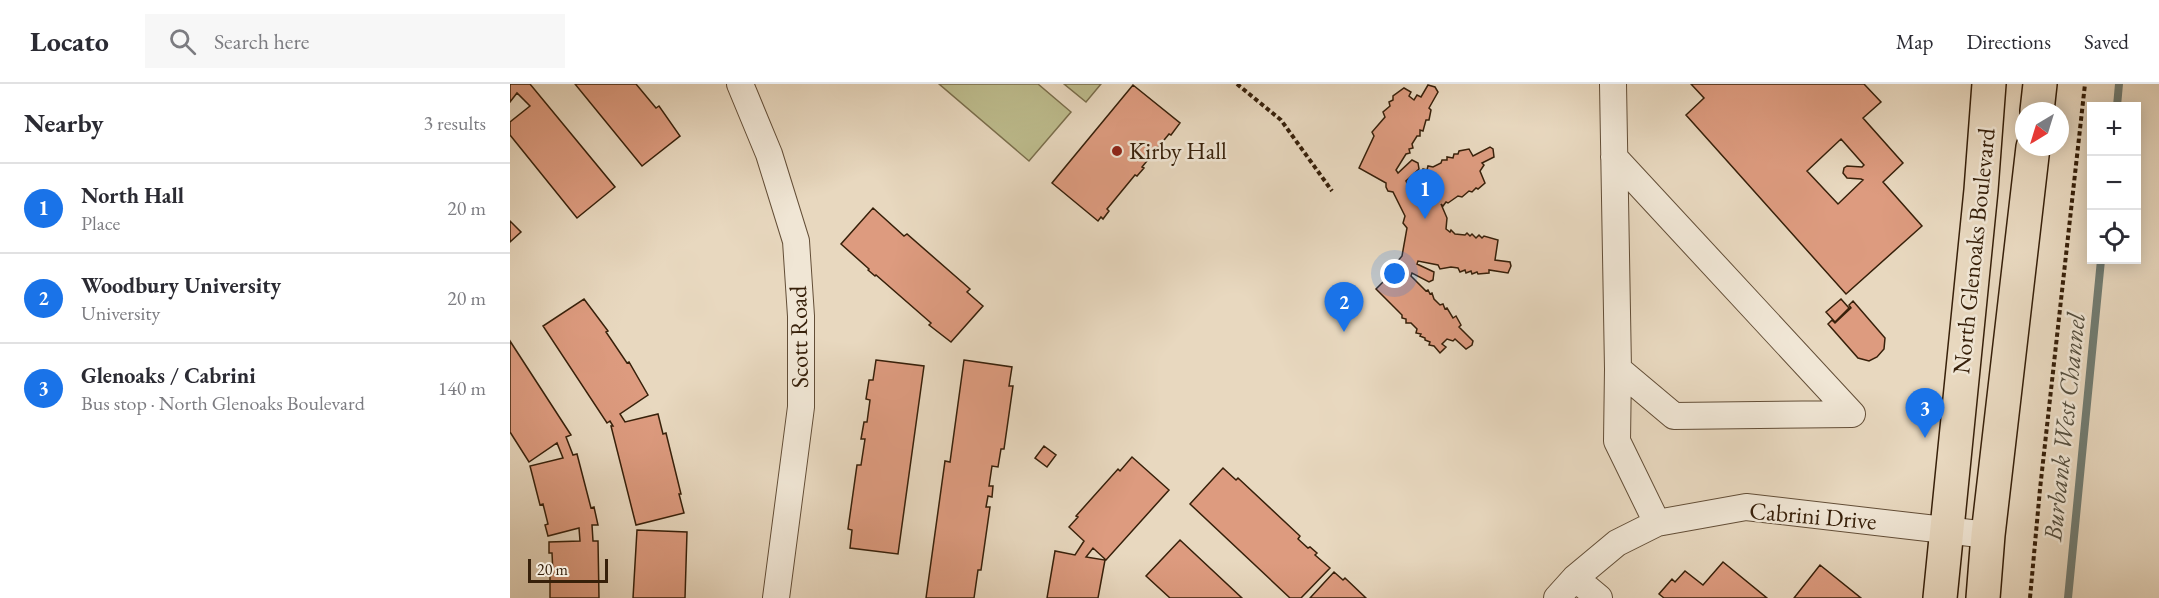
<!DOCTYPE html>
<html lang="en">
<head>
<meta charset="utf-8">
<style>
  :root { --surface:#fff; --page:#f7f7f7; --text:#2b2b33; --muted:#7c7c81; --line:#e1e1e2; --accent:#1a73e8 }
  body { margin:0; font-family:"EB Garamond",serif; background:var(--page); color:var(--text) }
  .controls { position:absolute; right:18px; top:18px; display:grid; overflow:hidden; border-radius:0px; box-shadow:0 3px 15px #0003 }
  .controls button { width:54px; height:54px; display:grid; place-items:center; padding:0; border:0; border-bottom:2px solid var(--line); background:var(--surface); color:var(--text); font:30px sans-serif }
  .compass { position:absolute; left:1505px; top:18px; width:54px; height:54px; border-radius:50%; background:var(--surface); box-shadow:0 3px 15px #0003; rotate:218deg }
  .scale { position:absolute; left:18px; bottom:15px; width:80px; box-sizing:border-box; padding-left:6px; border:3px solid #37200a; border-top:0; font-size:16px; line-height:21px; white-space:nowrap; color:#37200a; -webkit-text-stroke:4px #f0e6d5; paint-order:stroke }
  .you { position:absolute; left:885px; top:190px; width:21px; height:21px; margin:-15px; border:4px solid #fff; border-radius:50%; background:#1a73e8; box-shadow:0 0 0 9px #1a73e833 }
  .badge { display:grid; place-items:center; width:39px; height:39px; border-radius:50%; background:var(--accent); color:#fff; font-size:20px; font-weight:700 }
  .pin { position:absolute; translate:-50% -50px; filter:drop-shadow(0 2px 3px #0008) }
  .pin::after { content:''; position:absolute; top:32px; width:21px; height:18px; background:inherit; clip-path:polygon(0 0,100% 0,50% 100%) }
  .list { margin:0; padding:0; list-style:none }
  h2 { display:flex; justify-content:space-between; align-items:center; height:78px; margin:0; padding:0 24px; font-size:26px }
  h2 small { font-size:20px; font-weight:400; color:var(--muted) }
  .list li { display:grid; grid-template-columns:39px 1fr auto; gap:18px; align-items:center; box-sizing:border-box; height:90px; padding:0 24px; border-top:2px solid var(--line) }
  .list b { display:block; font-size:22px; white-space:nowrap }
  .list p { margin:0; font-size:20px; white-space:nowrap; color:var(--muted) }
  .list em { font-size:20px; font-style:normal; color:var(--muted) }
  .icon { flex:none; width:33px; height:33px; fill:none; stroke:currentColor; stroke-width:2; stroke-linecap:round; stroke-linejoin:round }
  .map { position:relative; flex:none; width:1649px; height:514px; overflow:hidden }
  header { display:flex; align-items:center; gap:36px; box-sizing:border-box; height:84px; padding:0 30px; background:var(--surface); border-bottom:2px solid var(--line) }
  header strong { font-size:28px }
  nav { display:flex; gap:33px; margin-inline-start:auto; font-size:21px }
  .search { width:420px; height:54px; background:var(--page); display:flex; align-items:center; gap:15px; box-sizing:border-box; padding:0 21px; border-radius:0px; color:var(--muted); font-size:22px }
  main { display:flex }
  aside { flex:1; background:var(--surface) }
  .map>svg:first-child { display:block }
</style>
</head>
<body>
<header>
<strong>Locato</strong>
<div class="search"><svg class="icon" aria-label="search" viewBox="0 0 24 24"><circle cx="10" cy="10" r="6"/><path d="M15 15l6 6"/></svg>Search here</div>
<nav><a>Map</a><a>Directions</a><a>Saved</a></nav>
</header>
<main>
<aside>
<h2>Nearby<small>3 results</small></h2>
<ul class="list">
<li><span class="badge">1</span><div><b>North Hall</b><p>Place</p></div><em>20 m</em></li>
<li><span class="badge">2</span><div><b>Woodbury University</b><p>University</p></div><em>20 m</em></li>
<li><span class="badge">3</span><div><b>Glenoaks / Cabrini</b><p>Bus stop · North Glenoaks Boulevard</p></div><em>140 m</em></li>
</ul>
</aside>
<div class="map">
<svg width="1649" height="514" viewBox="0 0 1649 514">
  <rect width="100%" height="100%" fill="#e8d8bf"/>
  <filter id="stains"><feTurbulence type="fractalNoise" baseFrequency=".00333" numOctaves="4"/><feColorMatrix values="0 0 0 0 .2 0 0 0 0 .09 0 0 0 0 .02 0 0 0 .5 -.17"/></filter>
  <radialGradient id="worn" r=".72"><stop offset=".6" stop-color="#630" stop-opacity="0"/><stop offset="1" stop-color="#630" stop-opacity=".3"/></radialGradient>
  <!-- green -->
  <path fill="#bdbc8d" stroke="#7a6e4c" stroke-width="1.5" d="M429,0H528L561,28L519,77Z
    M554,0H591L576,18Z"/>
  <g fill="none" stroke-linecap="round" stroke-linejoin="round">
    <!-- stream -->
    <path stroke="#717c72" stroke-width="8" d="M1607,22L1609,0
      M1558,514L1591,176"/>
  </g>
  <!-- building -->
  <path fill="#dd9b7f" stroke="#37200a" stroke-width="1.5" fill-rule="evenodd" d="M0,0H20L105,103L67,134L0,51V38L20,22L7,9L0,18Z
    M65,0H126L146,24L149,22L170,52L132,82Z
    M1181,0H1354L1371,18L1353,34L1393,79L1373,98L1412,142L1336,210L1176,31L1194,14ZM1331,55L1354,81L1352,83L1337,82L1334,84L1333,89L1337,94L1351,95L1353,96L1328,120L1297,87Z
    M623,1L670,39L661,51L659,50L632,83L634,84L627,92L625,91L597,125L599,127L593,135L591,133L588,137L542,99Z
    M918,1L925,3L928,8L919,24L921,26L919,36H916L913,47L910,46V52H907L902,60L903,64L899,65L900,69L896,70L886,86L888,89L902,76L908,79L909,85L896,97L897,99L912,88L913,85L917,86L918,82L923,83L931,79L932,76H937V73L943,74L944,70H948L949,67L959,65L963,72L980,63L983,65L984,73L972,79L974,81L970,87L975,99L968,105L966,104L962,108L959,107L952,113L948,112L938,119L936,118L933,122L931,120L937,134L936,145L940,148L941,146L945,150L955,151L957,149L960,152L962,150L966,154L969,151L972,154L974,152L988,156L985,176L1000,178L1001,182L998,189L979,186V189L968,190L967,188L962,190L961,187L956,189L955,186L950,188L948,184L941,183L930,185L928,181L908,177L907,180L924,188L923,196L919,198L902,189L901,192L916,207L918,206L920,210L922,209L924,215L930,221L933,220L935,225L937,224L943,234L946,232L951,241L949,243L963,257L962,261L956,265L945,255L943,257L937,255L932,260L936,263L930,269L924,262L919,261L920,258L915,256V254L910,252L911,250L906,249L907,245L901,239H896V235L892,234V231L866,205L888,183L887,178L892,172L897,144L893,139L895,132L883,108L878,107L876,103V99L849,84L864,52L862,48L875,33L873,28L880,22L879,18L883,16V12L894,4L901,8L899,12L904,16L907,11L911,13Z
    M363,124L394,152L397,150L460,205L457,208L473,222L441,258L419,241L421,239L366,191L365,192L358,186L359,185L331,160Z
    M0,137L11,148L0,158Z
    M74,215L98,247L96,248L117,279L119,278L138,311L110,330L115,338L148,330L153,350L156,349L171,410H169L174,429L126,441L101,342H103L100,337L97,339L33,242Z
    M1331,215L1339,224L1325,238L1316,228Z
    M1343,217L1375,254L1374,265L1367,273L1359,277L1348,274L1318,240L1322,236L1325,239L1341,224L1339,221Z
    M0,257L61,351L56,353L63,371L67,370L81,424L84,423L88,441H82L83,457H88L89,514H40V489H43L42,469H39V458L70,457L69,444L38,452L35,441L38,440L33,420L30,421L20,382L53,374L47,359L19,378L0,348Z
    M366,276L414,282L388,470L340,464L342,446L338,445L347,381H351L355,355H351L354,338H357L360,316L356,315L359,296H363Z
    M454,276L502,283L499,302H503L494,365H491L488,383L482,382L479,402H483L482,413L478,412L476,423H480L471,486H468L464,514H416L435,377L440,378Z
    M534,362L546,371L537,383L525,374Z
    M622,373L659,406L596,476L583,464L576,473L595,476L588,514H537L545,467L565,471L574,457L559,443L568,433L566,432L608,385L610,387Z
    M713,384L726,396L728,394L790,452L788,455L798,464L800,463L807,469L805,471L820,484L791,514H780L680,420Z
    M127,446L177,448L175,514H123Z
    M670,456L732,514H660L636,492Z
    M1213,478L1257,514H1154L1149,510L1162,495L1165,498L1175,487L1193,501Z
    M1310,481L1351,514H1284Z
    M824,488L833,496L835,494L856,514H800Z"/>
  <g fill="none" stroke-linecap="round" stroke-linejoin="round">
    <!-- minor casing -->
    <g stroke="#634e37" stroke-width="28">
      <path id="minor" d="M230,0L259,70L286,157L291,232V323L266,514
        M1103,0L1108,285L1107,357L1147,439
        M1104,73L1342,330L1164,332L1108,285
        M1065,494L1089,514
        M1047,514L1065,494L1107,459L1147,439L1236,423L1478,451"/>
    </g>
    <!-- major casing -->
    <g stroke="#37200a" stroke-width="36">
      <path id="major" d="M1527,27L1530,0
        M1430,514L1471,106L1479,0
        M1473,514L1478,451L1523,63"/>
    </g>
    <!-- path -->
    <path stroke="#37200a" stroke-width="4" stroke-dasharray="4.5 3" stroke-linecap="butt" d="M727,0L771,36L822,107
      M1520,514L1530,405L1575,0"/>
    <!-- minor -->
    <use href="#minor" stroke="#f0e6d5" stroke-width="26"/>
    <!-- major -->
    <use href="#major" stroke="#e8d8bf" stroke-width="33"/>
  </g>
  <!-- markers -->
  <circle fill="#8f2418" stroke="#f0e6d5" stroke-width="2" cx="607" cy="67" r="6"/>
  <g text-anchor="middle" stroke-width="5" stroke-linejoin="round" paint-order="stroke">
    <!-- poi labels -->
    <g font-size="24" fill="#37200a" stroke="#f0e6d5" text-anchor="start">
      <text x="619" y="75">Kirby Hall</text>
    </g>
    <!-- street labels -->
    <g font-size="24" fill="#37200a" stroke="#f0e6d5">
      <text transform="translate(1464 167) rotate(-84)" y="8">North Glenoaks Boulevard</text>
      <text transform="translate(289 253) rotate(-91)" y="8">Scott Road</text>
      <text transform="translate(1303 432) rotate(5)" y="8">Cabrini Drive</text>
    </g>
    <!-- water labels -->
    <g font-size="26" font-style="italic" fill="#544e3e" stroke="#f0e6d5">
      <text transform="translate(1554 343) rotate(-84)" y="9">Burbank West Channel</text>
    </g>
  </g>
  <rect width="100%" height="100%" filter="url(#stains)"/>
  <rect width="100%" height="100%" fill="url(#worn)"/>
</svg>
<div class="controls">
<button>+</button>
<button>−</button>
<button><svg class="icon" aria-label="locate" viewBox="0 0 24 24"><circle cx="12" cy="12" r="6"/><path d="M12 2v4M12 18v4M2 12h4M18 12h4"/></svg></button>
</div>
<svg class="compass" viewBox="-18 -18 36 36"><path d="M0-13l5 13h-10z" fill="#e53935"/><path d="M0 13l5-13h-10z" fill="#7c7c81"/></svg>
<div class="scale">20 m</div>
<div class="you"></div>
<div class="pin badge" style="left:915px;top:135px">1</div>
<div class="pin badge" style="left:834px;top:248px">2</div>
<div class="pin badge" style="left:1415px;top:354px">3</div>
</div>
</main>
</body>
</html>
